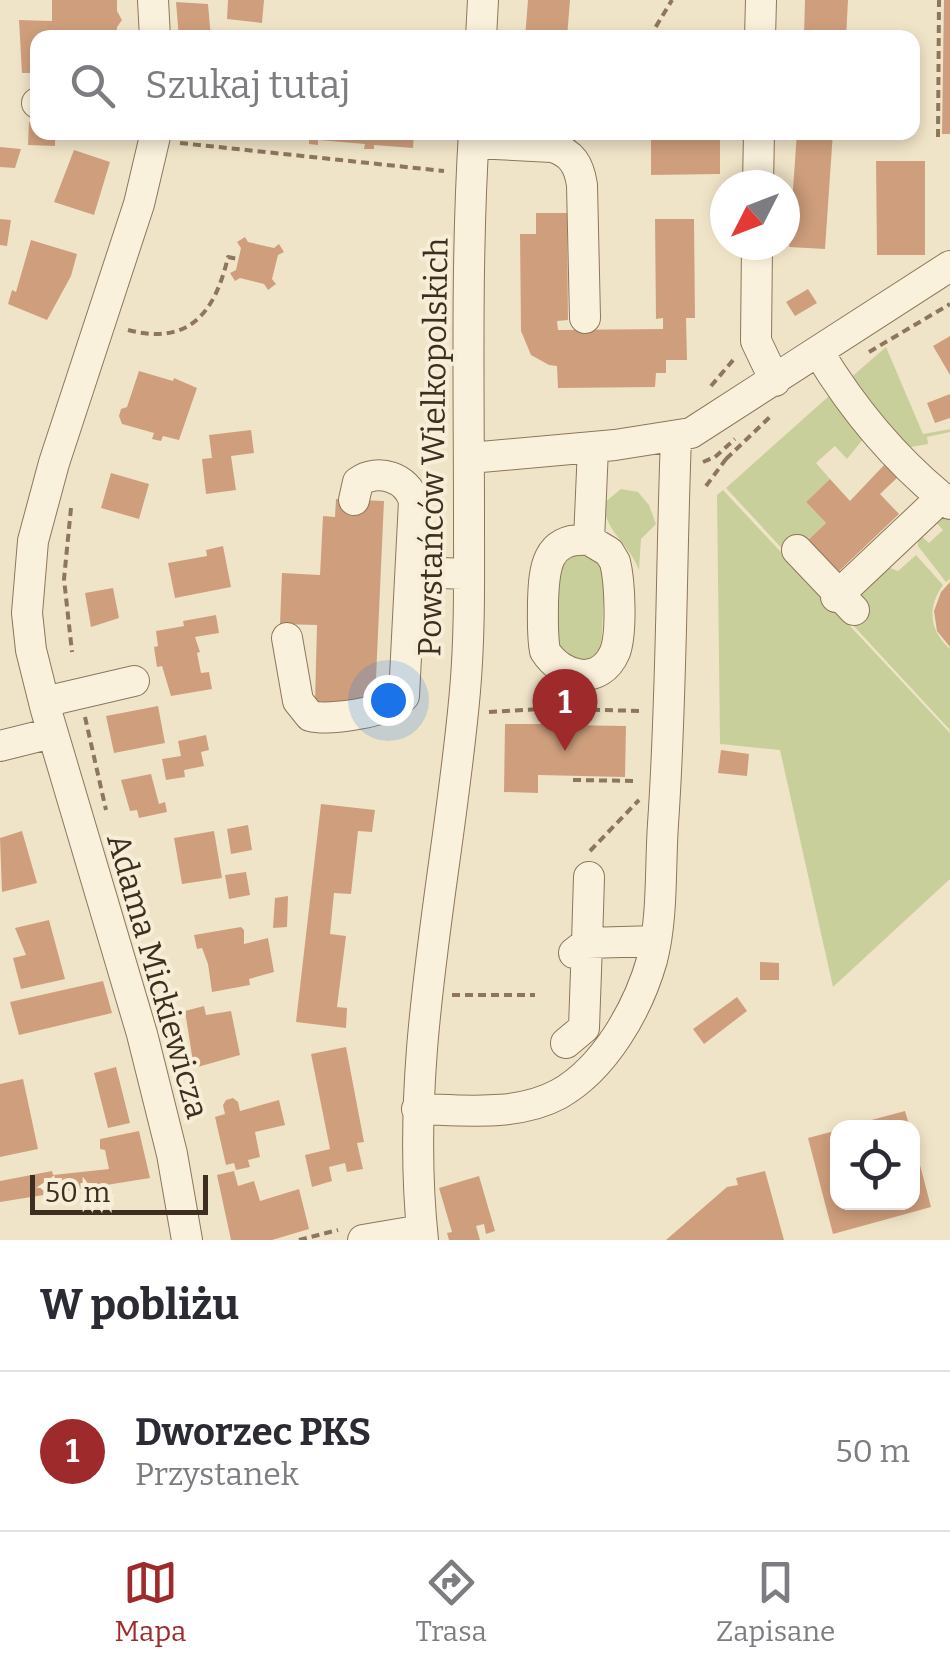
<!DOCTYPE html>
<html lang="pl">
<head>
<meta charset="utf-8">
<style>
  :root { --surface:#fff; --page:#f2f2f3; --text:#2b2b33; --muted:#7c7c81; --line:#e1e1e2; --accent:#9e2a2b }
  body { margin:0; font-family:Bitter,serif; background:var(--page); color:var(--text) }
  .controls { position:absolute; right:30px; bottom:30px; display:grid; overflow:hidden; border-radius:20px; box-shadow:0 5px 15px #0003 }
  .controls button { width:90px; height:90px; display:grid; place-items:center; padding:0; border:0; border-bottom:2px solid var(--line); background:var(--surface); color:var(--text); font:50px sans-serif }
  .compass { position:absolute; left:710px; top:170px; width:90px; height:90px; border-radius:50%; background:var(--surface); box-shadow:0 5px 15px #0003; rotate:228deg }
  .scale { position:absolute; left:30px; bottom:25px; width:178px; box-sizing:border-box; padding-left:10px; border:5px solid #3d2e20; border-top:0; font-size:28px; line-height:35px; white-space:nowrap; color:#3d2e20; -webkit-text-stroke:8px #f7eed8; paint-order:stroke }
  .you { position:absolute; left:388px; top:700px; width:35px; height:35px; margin:-25px; border:8px solid #fff; border-radius:50%; background:#1a73e8; box-shadow:0 0 0 15px #1a73e833 }
  .badge { display:grid; place-items:center; width:65px; height:65px; border-radius:50%; background:var(--accent); color:#fff; font-size:32px; font-weight:700 }
  .pin { position:absolute; translate:-50% -82px; filter:drop-shadow(0 2px 5px #0008) }
  .pin::after { content:''; position:absolute; top:52px; width:35px; height:30px; background:inherit; clip-path:polygon(0 0,100% 0,50% 100%) }
  .list { margin:0; padding:0; list-style:none }
  h2 { display:flex; justify-content:space-between; align-items:center; height:130px; margin:0; padding:0 40px; font-size:42px }
  h2 small { font-size:32px; font-weight:400; color:var(--muted) }
  .list li { display:grid; grid-template-columns:65px 1fr auto; gap:30px; align-items:center; box-sizing:border-box; height:160px; padding:0 40px; border-top:2px solid var(--line) }
  .list b { display:block; font-size:38px; white-space:nowrap }
  .list p { margin:0; font-size:32px; white-space:nowrap; color:var(--muted) }
  .list em { font-size:32px; font-style:normal; color:var(--muted) }
  .icon { flex:none; width:55px; height:55px; fill:none; stroke:currentColor; stroke-width:2; stroke-linecap:round; stroke-linejoin:round }
  .map { position:relative; flex:none; width:950px; height:1240px; overflow:hidden }
  .search { position:absolute; background:var(--surface); box-shadow:0 5px 15px #0003; left:30px; right:30px; top:30px; height:110px; display:flex; align-items:center; gap:25px; box-sizing:border-box; padding:0 35px; border-radius:20px; color:var(--muted); font-size:38px }
  .sheet { height:290px; background:var(--surface) }
  nav { display:flex; justify-content:space-around; align-items:center; box-sizing:border-box; height:140px; border-top:2px solid var(--line); background:var(--surface); font-size:28px; color:var(--muted) }
  nav a { display:grid; justify-items:center; gap:5px }
  nav .on { color:var(--accent) }
  .map>svg:first-child { display:block }
</style>
</head>
<body>
<div class="map">
<svg width="950" height="1240" viewBox="0 0 950 1240">
  <rect width="100%" height="100%" fill="#f0e4c8"/>
  <!-- green -->
  <path fill="#c9cf9b" d="M886,347L923,434L950,429V432L927,437L928,444L905,448L848,380Z
    M829,396L864,438L847,459L835,446L816,463L830,479L806,502L826,523L793,554L858,594L888,567L898,571L916,555L943,585C927,608 929,630 950,649V730L726,488Z
    M621,489L638,492L649,505L656,524L641,539L639,570C630,545 603,529 604,503Z
    M723,490L950,733V879L833,987L780,750L720,744L717,495Z
    M950,515V579L946,582L918,546V533L929,543L943,530L933,519Z
    M567,555H594L605,573L601,652L576,666L556,645L557,576Z"/>
  <!-- building -->
  <path fill="#cf9f7d" d="M52,0H117V11L122,20L117,27L116,38H38V73H22L19,20L52,21Z
    M228,0H264L262,23L227,19Z
    M528,0H570L567,38H525Z
    M805,0H848L846,38L804,35Z
    M944,0H950V134H942Z
    M176,2L208,4L211,38H179Z
    M29,122H38V132H55V146L28,145Z
    M289,132H414L413,148L374,145V149H364L365,144L318,140V145L309,144V140L288,138Z
    M797,132H833L825,249L789,247Z
    M720,139V174L651,175V140Z
    M0,147L21,149L15,168L0,167Z
    M74,150L110,162L94,215L54,202Z
    M876,161H925V255H877Z
    M536,213H567L568,320L557,321L558,330L663,329V318L656,319L655,219H694L695,318H686L687,360H666V373H656L655,387L558,388L557,366L549,365L531,355L521,331L520,234H536Z
    M0,219L11,220L7,246L0,245Z
    M245,237L248,242L274,248L279,244L284,252L278,255L272,279L276,284L268,290L264,284L240,278L235,281L230,273L236,270L241,248L237,242Z
    M31,240L77,254L71,276L47,320L8,304L12,290L16,292Z
    M808,289L817,303L795,316L786,302Z
    M950,336V375L933,346Z
    M139,371L173,381L174,378L197,388L179,440L163,436L161,441L152,439L154,433L122,424L119,416L121,409L127,407Z
    M950,394V418L935,423L927,403Z
    M251,430L254,453L231,456L236,490L206,494L202,459L212,458L209,435Z
    M886,463L898,477L880,494L899,514L836,574L806,542L826,523L806,502L830,479L850,501Z
    M111,473L149,484L139,519L101,508Z
    M336,499L384,501L375,700L358,705L315,702L317,625L280,624L282,573L320,575L323,516L335,517Z
    M223,546L231,587L175,598L168,563L207,556L206,550Z
    M950,582V647L937,631L934,611L941,592Z
    M113,588L119,618L91,627L85,593Z
    M216,615L219,633L195,637L200,652L197,653L201,673L209,672L212,689L171,696L162,666L157,667L154,647L158,646L156,631L184,626L183,621Z
    M541,694H566V725L626,726L625,777L538,775V793L504,792L505,724H541Z
    M158,706L165,743L114,753L106,716Z
    M206,735L209,750L201,752L204,766L184,770L185,777L166,780L162,759L181,756L178,741Z
    M721,750L749,754L747,776L718,773Z
    M151,774L159,804L165,802L167,812L139,818L137,810L130,811L121,780Z
    M321,804L375,810L372,832L358,831L351,894L334,893L330,934L346,936L337,1007L347,1008L346,1028L296,1022Z
    M248,825L252,850L231,854L227,829Z
    M22,831L37,883L2,892L0,838Z
    M214,831L222,878L182,884L174,838Z
    M246,872L250,895L229,899L225,875Z
    M288,896L287,927L273,928L275,898Z
    M49,920L65,979L21,989L13,958L26,955L15,928Z
    M241,927L244,930V944L268,938L274,972L249,979L250,985L212,992L208,964L202,948L197,949L194,935Z
    M760,962L779,963V980H760Z
    M103,981L112,1013L19,1035L10,1002Z
    M737,997L747,1011L704,1044L693,1029Z
    M204,1006L206,1015L231,1011L240,1055L194,1068L185,1011Z
    M346,1047L364,1142L357,1143L363,1169L347,1172L345,1163L329,1167L332,1181L312,1187L305,1155L330,1149L311,1054Z
    M116,1067L130,1123L108,1128L94,1073Z
    M23,1079L38,1149L0,1157V1084Z
    M233,1098L238,1102L240,1111L279,1100L285,1125L255,1132L260,1157L248,1160L250,1167L236,1170L234,1163L226,1165L215,1117L225,1114L223,1105L226,1100Z
    M905,1111L910,1128H849V1126Z
    M838,1130V1202H912L914,1142L931,1207L833,1234L808,1138Z
    M139,1131L150,1178L0,1202V1181L52,1171L53,1175L109,1169L105,1150L100,1149V1139Z
    M234,1171L238,1186L254,1181L260,1201L299,1189L309,1229L272,1240H231L217,1175Z
    M765,1171L784,1240H666L727,1187L738,1185L736,1178Z
    M479,1176L495,1231L486,1234L484,1224L476,1226L480,1240H449L447,1233L452,1232L439,1188Z"/>
  <g fill="none" stroke-linecap="round" stroke-linejoin="round">
    <!-- minor casing -->
    <g stroke="#8d765c" stroke-width="32">
      <path id="minor" d="M153,0L155,38
        M481,38L483,0
        M760,38L761,0
        M37,103H38
        M156,132L139,204L54,463L33,541L27,613L31,650L46,710L142,1034L172,1154L187,1240
        M474,143L552,147C572,153 579,165 582,185L585,318
        M758,185L759,132
        M757,245L756,341L775,381
        M819,353C853,409 898,463 950,504
        M470,458L615,445L691,433L950,266
        M589,540L609,552L615,562C620,582 622,633 615,652C600,687 562,678 545,651C542,635 543,618 543,602C544,568 546,537 589,540Z
        M589,540L593,448
        M797,550L854,610
        M412,572L469,574
        M836,597L942,497
        M287,638L298,701L310,716C330,721 390,712 404,696L414,501C407,477 378,468 358,482L354,500
        M44,702L134,681
        M0,746L52,733
        M574,953L587,943L589,877
        M566,1043L584,1028L587,943L656,941
        M417,1109C462,1110 517,1117 559,1094C605,1068 638,1009 652,960C663,917 660,868 663,824C672,695 671,566 676,438
        M363,1240L422,1230
        M423,1240C403,1055 449,875 465,691C470,634 469,576 469,518C469,389 466,261 474,132"/>
    </g>
    <!-- path -->
    <path stroke="#8d765c" stroke-width="4" stroke-dasharray="8 5" stroke-linecap="butt" d="M649,37L732,36
      M649,38L672,0
      M590,136H730
      M938,137L939,0
      M180,143L444,171
      M128,330C190,346 215,312 228,257L238,259
      M869,352L950,304
      M711,386L734,359
      M726,459L773,414
      M703,462L715,457L735,439
      M706,486L726,459L723,455
      M71,508L64,579L72,652
      M566,709L641,711
      M489,712L541,709
      M85,717L106,810
      M573,780L638,781
      M590,851L639,800
      M452,995H535
      M299,1240L338,1230"/>
    <!-- minor -->
    <use href="#minor" stroke="#faf1dc" stroke-width="30"/>
  </g>
  <g text-anchor="middle" stroke-width="8" stroke-linejoin="round" paint-order="stroke">
    <!-- street labels -->
    <g font-size="32" fill="#3d2e20" stroke="#f7eed8">
      <text transform="translate(433 447) rotate(-89)" y="11">Powstańców Wielkopolskich</text>
      <text transform="translate(158 976) rotate(74)" y="11">Adama Mickiewicza</text>
    </g>
  </g>
</svg>
<div class="controls">
<button><svg class="icon" aria-label="locate" viewBox="0 0 24 24"><circle cx="12" cy="12" r="6"/><path d="M12 2v4M12 18v4M2 12h4M18 12h4"/></svg></button>
</div>
<svg class="compass" viewBox="-18 -18 36 36"><path d="M0-13l5 13h-10z" fill="#e53935"/><path d="M0 13l5-13h-10z" fill="#7c7c81"/></svg>
<div class="scale">50 m</div>
<div class="you"></div>
<div class="pin badge" style="left:565px;top:751px">1</div>
<div class="search"><svg class="icon" aria-label="search" viewBox="0 0 24 24"><circle cx="10" cy="10" r="6"/><path d="M15 15l6 6"/></svg>Szukaj tutaj</div>
</div>
<section class="sheet">
<h2>W pobliżu<small></small></h2>
<ul class="list">
<li><span class="badge">1</span><div><b>Dworzec PKS</b><p>Przystanek</p></div><em>50 m</em></li>
</ul>
</section>
<nav>
<a class="on"><svg class="icon" aria-label="map" viewBox="0 0 24 24"><path d="M3 6l6-2 6 2 6-2v14l-6 2-6-2-6 2zM9 4v14M15 6v14"/></svg>Mapa</a>
<a><svg class="icon" aria-label="directions" viewBox="0 0 24 24"><path d="M12 3l9 9-9 9-9-9zM9 14v-3h6M13 9l2 2-2 2"/></svg>Trasa</a>
<a><svg class="icon" aria-label="saved" viewBox="0 0 24 24"><path d="M7 4h10v16l-5-4-5 4z"/></svg>Zapisane</a>
</nav>
</body>
</html>
